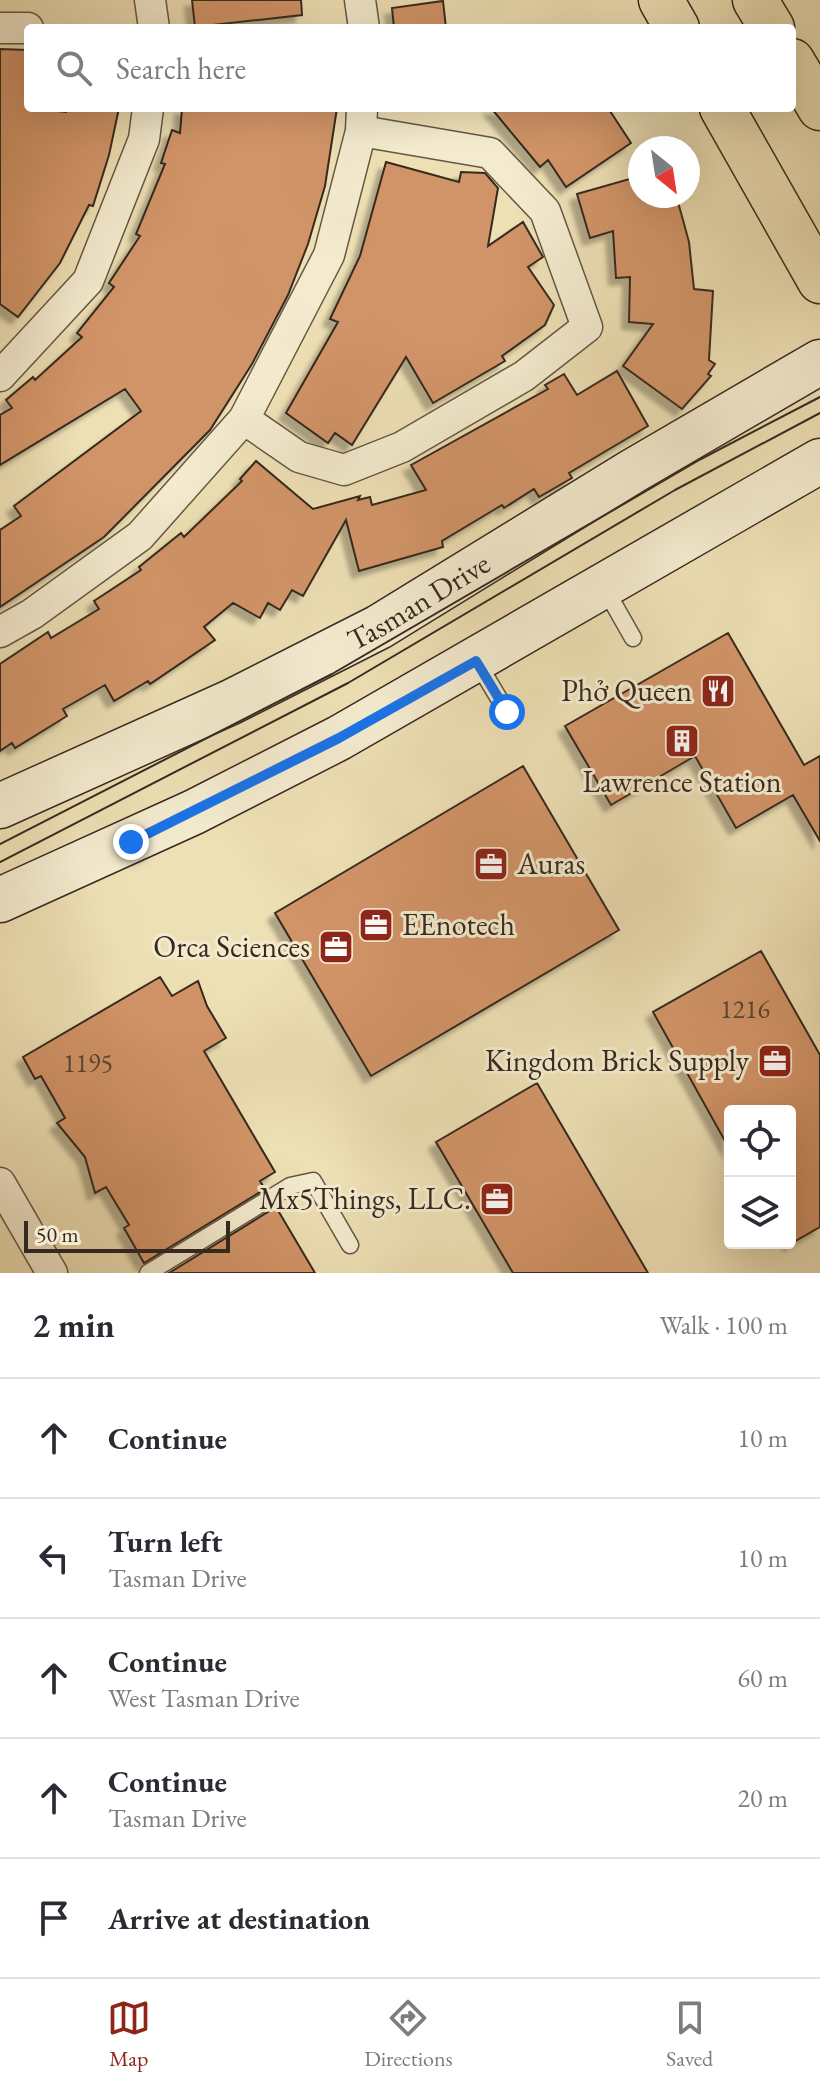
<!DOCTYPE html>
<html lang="en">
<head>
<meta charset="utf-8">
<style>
  :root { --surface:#fff; --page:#f7f7f7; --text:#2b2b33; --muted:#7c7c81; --line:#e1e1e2; --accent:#8f2418 }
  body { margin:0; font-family:"EB Garamond",serif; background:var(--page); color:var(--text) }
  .controls { position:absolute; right:24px; bottom:24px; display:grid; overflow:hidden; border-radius:8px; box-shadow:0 8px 32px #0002 }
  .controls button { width:72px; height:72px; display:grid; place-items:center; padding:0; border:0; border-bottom:2px solid var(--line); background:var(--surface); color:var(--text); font:40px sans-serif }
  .compass { position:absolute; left:628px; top:136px; width:72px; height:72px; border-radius:50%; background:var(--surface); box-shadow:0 8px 32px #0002; rotate:150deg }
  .scale { position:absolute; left:24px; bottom:20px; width:206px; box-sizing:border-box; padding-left:8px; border:4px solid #36291f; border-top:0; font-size:22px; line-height:28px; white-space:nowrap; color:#36291f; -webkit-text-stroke:6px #f4ebcf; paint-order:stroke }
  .stop { position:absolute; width:24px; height:24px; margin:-18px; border:6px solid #1a73e8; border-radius:50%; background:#fff }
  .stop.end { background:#1a73e8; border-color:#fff; box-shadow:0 2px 8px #0008 }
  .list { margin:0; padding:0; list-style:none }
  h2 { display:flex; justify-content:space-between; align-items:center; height:104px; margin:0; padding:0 32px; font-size:34px }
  h2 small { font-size:26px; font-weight:400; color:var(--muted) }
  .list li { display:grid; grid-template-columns:52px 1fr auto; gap:24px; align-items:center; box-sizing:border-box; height:120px; padding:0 32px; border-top:2px solid var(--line) }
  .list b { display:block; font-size:30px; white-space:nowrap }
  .list p { margin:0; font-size:26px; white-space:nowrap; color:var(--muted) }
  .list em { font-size:26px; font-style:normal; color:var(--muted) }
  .icon { flex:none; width:44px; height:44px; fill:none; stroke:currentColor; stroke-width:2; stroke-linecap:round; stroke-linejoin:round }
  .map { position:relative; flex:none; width:820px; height:1273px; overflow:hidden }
  .search { position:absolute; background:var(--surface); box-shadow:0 8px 32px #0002; left:24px; right:24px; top:24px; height:88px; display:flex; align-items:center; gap:20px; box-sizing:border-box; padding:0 28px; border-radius:8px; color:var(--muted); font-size:30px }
  .sheet { height:704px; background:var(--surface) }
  nav { display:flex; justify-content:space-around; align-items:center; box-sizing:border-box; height:112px; border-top:2px solid var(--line); background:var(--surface); font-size:22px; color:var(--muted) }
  nav a { display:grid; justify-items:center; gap:4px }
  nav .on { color:var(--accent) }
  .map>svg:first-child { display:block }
</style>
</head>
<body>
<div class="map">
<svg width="820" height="1273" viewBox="0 0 820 1273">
  <defs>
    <filter id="shadow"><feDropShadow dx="-7" dy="7" stdDeviation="2" flood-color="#0004"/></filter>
  </defs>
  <rect width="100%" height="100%" fill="#eee0b5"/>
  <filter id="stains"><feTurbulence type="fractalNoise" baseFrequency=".0025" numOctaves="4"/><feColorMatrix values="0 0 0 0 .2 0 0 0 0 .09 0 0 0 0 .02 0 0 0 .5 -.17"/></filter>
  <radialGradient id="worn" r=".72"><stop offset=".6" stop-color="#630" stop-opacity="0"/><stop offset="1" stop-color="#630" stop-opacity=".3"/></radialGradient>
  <!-- building -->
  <path fill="#d19468" stroke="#36291f" stroke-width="2" filter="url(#shadow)" d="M192,0H301L302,15L195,27Z
    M443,1L446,28H394L392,8Z
    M0,49L28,50V108L66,112V108H119L109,155L93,206L89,205L60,263L18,317L0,304Z
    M182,108H337L325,186L308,244L288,295L252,364L210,430L104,537L0,607V530L21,516L14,506L141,411L125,389L0,465V415L12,408L6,400L33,377L35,380L82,337L77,333L114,287L109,283L140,236L136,234L165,164L161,163L172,130L180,133Z
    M491,108H608L631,143L566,187L548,160L540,167Z
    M386,162L459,182L461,172L485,173L498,188L488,246L523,222L543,257L528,267L554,305L545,325L502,356L505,361L433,403L406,357L352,445L335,433L328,443L286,413L338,322L330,319L360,256Z
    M640,176V196H662L665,205L678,202L689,242L694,289L713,291L709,360L715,364L708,374L711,376L682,409L623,366L653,324L629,322L630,277L616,278L613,231L590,238L577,194Z
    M617,371L648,426L569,473L572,478L539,497L534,489L504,508L502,505L442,541L443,547L359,571L346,520L303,596L292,590L280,610L268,603L260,618L233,603L204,627L215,640L150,684L148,681L114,701L105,685L63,709L67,716L15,748L12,743L0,751V664L48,632L51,638L99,609L94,601L141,570L139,567L181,533L184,537L242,481L240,479L256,461L313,509L360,496L358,500L370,497L372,505L426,490L411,465L548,389L545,385L564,374L577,395Z
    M728,633L804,765L820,756V841L793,795L736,828L695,756L611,805L565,726Z
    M523,766L619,930L371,1076L275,913Z
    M761,951L820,1055V1227L790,1244V1111H730V1150L653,1012Z
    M160,977L172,996L198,981L207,1006L226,1038L204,1051L275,1172L260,1181L265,1189L144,1263L124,1228L129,1225L106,1187L95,1193L85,1157L57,1123L65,1118L41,1076L35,1079L23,1057Z
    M537,1083L648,1273H513L436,1142Z
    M276,1207L315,1273H169Z"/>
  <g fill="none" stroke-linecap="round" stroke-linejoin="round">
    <!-- service casing -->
    <g stroke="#645744" stroke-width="19">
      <path id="service" d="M604,587L633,638
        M477,662L507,712
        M148,1273L290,1186L313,1181L350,1245"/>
    </g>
    <!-- minor casing -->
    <g stroke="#645744" stroke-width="33">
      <path id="minor" d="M150,0L154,28
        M360,0L364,28
        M0,28H28
        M0,376L88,281L144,139L148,108
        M244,419L299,457L344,470L402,447L524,376L587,327L545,211L490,153L361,131
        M0,632L32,614L140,536L244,419L329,255L361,131L362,108
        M0,1183L52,1273"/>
    </g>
    <!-- secondary casing -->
    <g stroke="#36291f" stroke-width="47">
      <g id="secondary">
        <path id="s1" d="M0,806L231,702L379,627L633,471L820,362"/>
        <path d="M0,900L194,812L339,738L820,461"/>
      </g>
    </g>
    <!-- trunk casing -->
    <g stroke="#36291f" stroke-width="47">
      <path id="trunk" d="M661,0L677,28
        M755,0L772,28
        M792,61L820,108
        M722,108L820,281"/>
    </g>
    <!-- service -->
    <use href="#service" stroke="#f4ebcf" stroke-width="16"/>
    <!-- minor -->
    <use href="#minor" stroke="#f4ebcf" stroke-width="30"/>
    <!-- secondary -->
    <use href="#secondary" stroke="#f4ebcf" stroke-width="44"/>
    <!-- trunk -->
    <use href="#trunk" stroke="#eee0b5" stroke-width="44"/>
    <!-- tram -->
    <path stroke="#36291f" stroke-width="2" d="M0,844L332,674L701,459L820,397
      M0,862L348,683L675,490L820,413"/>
  </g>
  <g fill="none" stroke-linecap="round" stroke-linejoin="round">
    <!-- route -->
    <path stroke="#1a73e8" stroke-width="10" d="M131,842L339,738L476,661L507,712"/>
  </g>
  <!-- icons -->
  <defs>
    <g id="restaurant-square" transform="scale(1.8)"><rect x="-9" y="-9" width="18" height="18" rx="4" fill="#8f2418" stroke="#f4ebcf"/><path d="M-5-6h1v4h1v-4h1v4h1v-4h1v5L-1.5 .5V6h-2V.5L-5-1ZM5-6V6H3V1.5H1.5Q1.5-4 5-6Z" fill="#fff"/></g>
    <g id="building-square" transform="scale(1.8)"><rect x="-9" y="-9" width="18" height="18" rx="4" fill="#8f2418" stroke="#f4ebcf"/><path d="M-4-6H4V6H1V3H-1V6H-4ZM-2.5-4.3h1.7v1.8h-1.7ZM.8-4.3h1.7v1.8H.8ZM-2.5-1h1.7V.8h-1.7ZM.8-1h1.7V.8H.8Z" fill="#fff"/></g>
    <g id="office-square" transform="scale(1.8)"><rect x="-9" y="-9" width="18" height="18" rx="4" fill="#8f2418" stroke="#f4ebcf"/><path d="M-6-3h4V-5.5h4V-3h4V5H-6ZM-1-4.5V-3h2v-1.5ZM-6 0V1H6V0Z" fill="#fff"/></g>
  </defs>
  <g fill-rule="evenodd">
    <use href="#restaurant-square" x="718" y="691"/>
    <use href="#building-square" x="682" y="741"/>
    <use href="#office-square" x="491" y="864"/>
    <use href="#office-square" x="376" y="925"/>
    <use href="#office-square" x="336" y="947"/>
    <use href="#office-square" x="775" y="1061"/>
    <use href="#office-square" x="497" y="1199"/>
  </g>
  <g text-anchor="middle" stroke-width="6" stroke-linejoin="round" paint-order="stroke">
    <!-- number labels -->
    <g font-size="26" fill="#5d4431">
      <text x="745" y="1018">1216</text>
      <text x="88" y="1072">1195</text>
    </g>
    <!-- street labels -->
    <g font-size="30" fill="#36291f" stroke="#f4ebcf">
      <text dy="10" stroke="none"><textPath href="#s1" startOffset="466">Tasman Drive</textPath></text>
    </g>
    <!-- poi labels -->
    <g font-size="30" fill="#36291f" stroke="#f4ebcf" text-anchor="end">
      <text x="692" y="701">Phở Queen</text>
      <text x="682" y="792" text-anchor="middle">Lawrence Station</text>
      <text x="517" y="874" text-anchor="start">Auras</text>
      <text x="402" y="935" text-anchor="start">EEnotech</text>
      <text x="310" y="957">Orca Sciences</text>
      <text x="749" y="1071">Kingdom Brick Supply</text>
      <text x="471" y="1209">Mx5Things, LLC.</text>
    </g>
  </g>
  <rect width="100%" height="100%" filter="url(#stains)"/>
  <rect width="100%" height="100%" fill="url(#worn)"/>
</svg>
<div class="controls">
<button><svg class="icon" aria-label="locate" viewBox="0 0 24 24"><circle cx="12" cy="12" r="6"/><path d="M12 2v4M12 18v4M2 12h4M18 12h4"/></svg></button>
<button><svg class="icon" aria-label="layers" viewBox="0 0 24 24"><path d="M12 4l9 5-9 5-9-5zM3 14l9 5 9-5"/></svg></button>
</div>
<svg class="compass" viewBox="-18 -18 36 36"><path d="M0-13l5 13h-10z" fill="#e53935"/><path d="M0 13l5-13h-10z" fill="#7c7c81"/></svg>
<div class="scale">50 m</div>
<div class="stop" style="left:507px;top:712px"></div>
<div class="stop end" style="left:131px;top:842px"></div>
<div class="search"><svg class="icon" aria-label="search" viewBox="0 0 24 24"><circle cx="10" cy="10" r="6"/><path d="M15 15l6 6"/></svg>Search here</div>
</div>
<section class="sheet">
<h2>2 min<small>Walk · 100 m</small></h2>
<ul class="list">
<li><svg class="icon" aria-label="ahead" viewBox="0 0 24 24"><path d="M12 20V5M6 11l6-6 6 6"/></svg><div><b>Continue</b></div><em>10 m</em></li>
<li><svg class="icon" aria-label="left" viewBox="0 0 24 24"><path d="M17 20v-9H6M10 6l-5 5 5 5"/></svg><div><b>Turn left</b><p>Tasman Drive</p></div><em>10 m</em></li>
<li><svg class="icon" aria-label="ahead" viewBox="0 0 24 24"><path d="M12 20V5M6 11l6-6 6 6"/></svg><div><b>Continue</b><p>West Tasman Drive</p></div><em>60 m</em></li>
<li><svg class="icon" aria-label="ahead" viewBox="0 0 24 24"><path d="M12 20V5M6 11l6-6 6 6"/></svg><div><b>Continue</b><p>Tasman Drive</p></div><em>20 m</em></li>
<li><svg class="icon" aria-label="arrive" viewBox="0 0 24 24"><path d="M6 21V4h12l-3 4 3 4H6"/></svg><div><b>Arrive at destination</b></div></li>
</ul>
</section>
<nav>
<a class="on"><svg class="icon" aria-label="map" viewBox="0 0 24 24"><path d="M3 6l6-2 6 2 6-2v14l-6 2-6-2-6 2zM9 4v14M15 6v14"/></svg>Map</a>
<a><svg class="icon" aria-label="directions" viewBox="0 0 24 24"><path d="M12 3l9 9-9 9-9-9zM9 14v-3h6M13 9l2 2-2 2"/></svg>Directions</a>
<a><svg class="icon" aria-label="saved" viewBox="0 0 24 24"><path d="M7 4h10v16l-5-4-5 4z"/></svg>Saved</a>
</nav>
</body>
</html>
